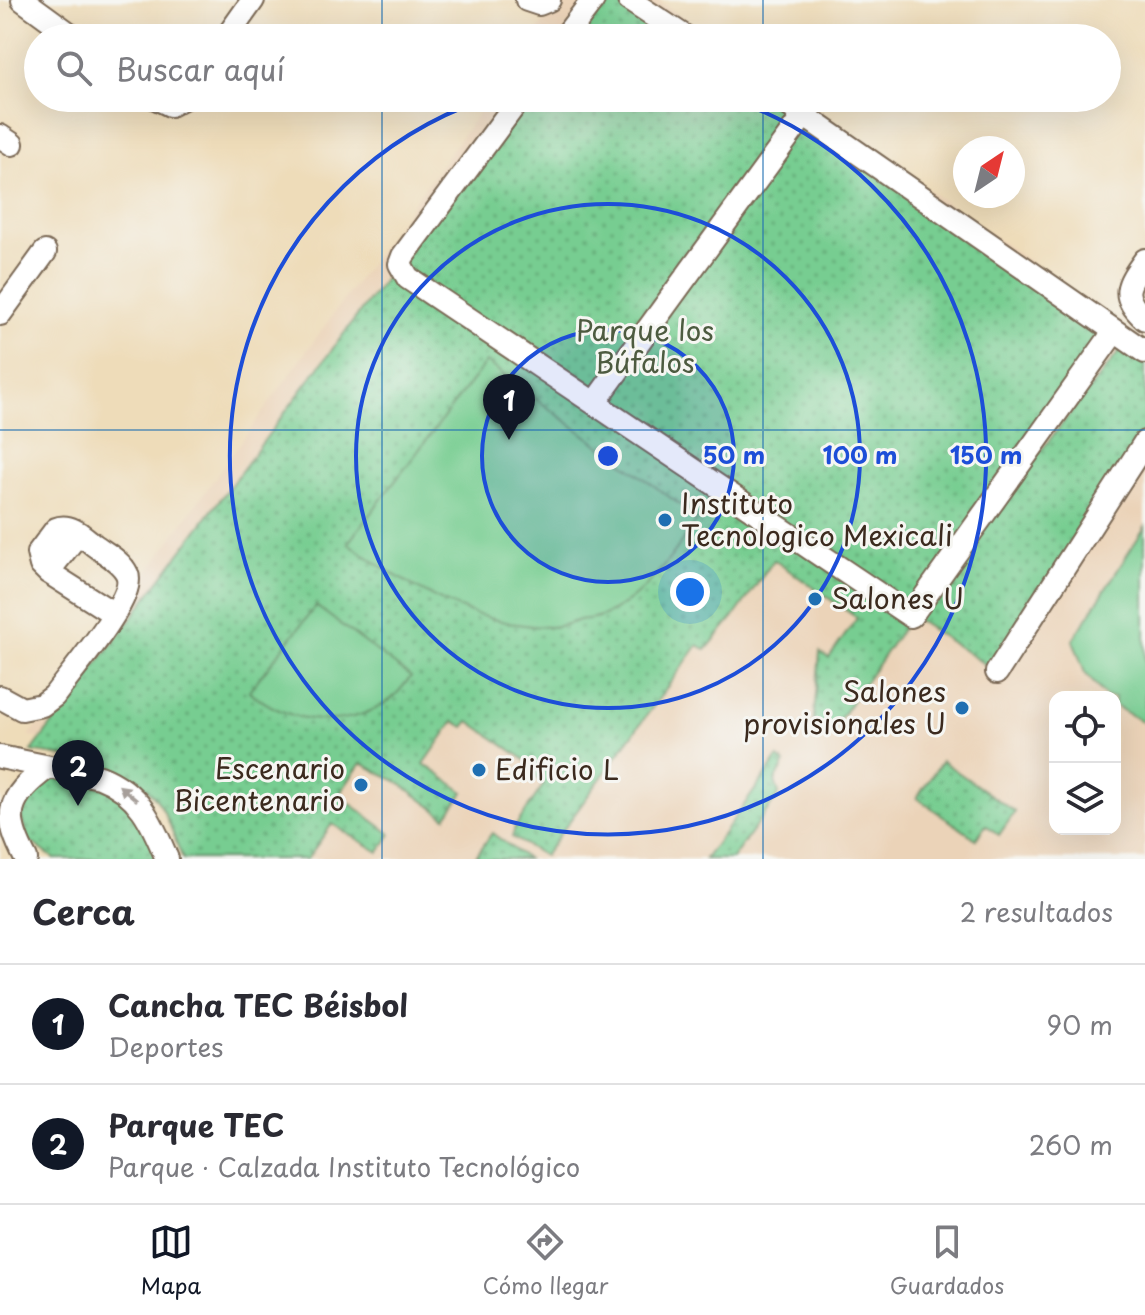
<!DOCTYPE html>
<html lang="es">
<head>
<meta charset="utf-8">
<style>
  :root { --surface:#fff; --page:#f7f7f7; --text:#2b2b33; --muted:#7c7c81; --line:#e1e1e2; --accent:#111827 }
  body { margin:0; font-family:"Playpen Sans",sans-serif; background:var(--page); color:var(--text) }
  .controls { position:absolute; right:24px; bottom:24px; display:grid; overflow:hidden; border-radius:16px; box-shadow:0 8px 32px #0002 }
  .controls button { width:72px; height:72px; display:grid; place-items:center; padding:0; border:0; border-bottom:2px solid var(--line); background:var(--surface); color:var(--text); font:40px sans-serif }
  .compass { position:absolute; left:953px; top:136px; width:72px; height:72px; border-radius:50%; background:var(--surface); box-shadow:0 8px 32px #0002; rotate:35deg }
  .you { position:absolute; left:690px; top:592px; width:28px; height:28px; margin:-20px; border:6px solid #fff; border-radius:50%; background:#1a73e8; box-shadow:0 0 0 12px #1a73e833 }
  .badge { display:grid; place-items:center; width:52px; height:52px; border-radius:50%; background:var(--accent); color:#fff; font-size:26px; font-weight:700 }
  .pin { position:absolute; translate:-50% -66px; filter:drop-shadow(0 2px 4px #0008) }
  .pin::after { content:''; position:absolute; top:42px; width:28px; height:24px; background:inherit; clip-path:polygon(0 0,100% 0,50% 100%) }
  .list { margin:0; padding:0; list-style:none }
  h2 { display:flex; justify-content:space-between; align-items:center; height:104px; margin:0; padding:0 32px; font-size:34px }
  h2 small { font-size:26px; font-weight:400; color:var(--muted) }
  .list li { display:grid; grid-template-columns:52px 1fr auto; gap:24px; align-items:center; box-sizing:border-box; height:120px; padding:0 32px; border-top:2px solid var(--line) }
  .list b { display:block; font-size:30px; white-space:nowrap }
  .list p { margin:0; font-size:26px; white-space:nowrap; color:var(--muted) }
  .list em { font-size:26px; font-style:normal; color:var(--muted) }
  .icon { flex:none; width:44px; height:44px; fill:none; stroke:currentColor; stroke-width:2; stroke-linecap:round; stroke-linejoin:round }
  .map { position:relative; flex:none; width:1145px; height:859px; overflow:hidden }
  .search { position:absolute; background:var(--surface); box-shadow:0 8px 32px #0002; left:24px; right:24px; top:24px; height:88px; display:flex; align-items:center; gap:20px; box-sizing:border-box; padding:0 28px; border-radius:44px; color:var(--muted); font-size:30px }
  .sheet { height:344px; background:var(--surface) }
  nav { display:flex; justify-content:space-around; align-items:center; box-sizing:border-box; height:112px; border-top:2px solid var(--line); background:var(--surface); font-size:22px; color:var(--muted) }
  nav a { display:grid; justify-items:center; gap:4px }
  nav .on { color:var(--accent) }
  .map>svg:first-child { display:block }
</style>
</head>
<body>
<div class="map">
<svg width="1145" height="859" viewBox="0 0 1145 859">
  <defs>
    <pattern id="park-dots" width="8" height="8" patternUnits="userSpaceOnUse" patternTransform="scale(2)"><rect width="8" height="8" fill="#77cd91"/><path d="M2 2h.1M6 6h.1" fill="none" stroke="#63a776" stroke-width="1.8" stroke-linecap="round"/></pattern>
  </defs>
  <rect width="100%" height="100%" fill="#f6f6f2"/>
  <filter id="ink" filterUnits="userSpaceOnUse"><feTurbulence type="fractalNoise" baseFrequency=".0125" numOctaves="2"/><feDisplacementMap in="SourceGraphic" scale="16" xChannelSelector="R" yChannelSelector="G"/><feConvolveMatrix kernelMatrix="1 2 1 2 8 2 1 2 1" color-interpolation-filters="sRGB"/></filter>
  <filter id="wash" filterUnits="userSpaceOnUse"><feTurbulence type="fractalNoise" baseFrequency=".006" numOctaves="4" result="noise"/><feDisplacementMap in="SourceGraphic" scale="32" xChannelSelector="R" yChannelSelector="G"/><feGaussianBlur stdDeviation="1.8" result="paint"/><feColorMatrix in="noise" values="0 0 0 0 0 0 0 0 0 0 0 0 0 0 0 0 0 1.4 0 .05"/><feComposite in="paint" operator="in"/></filter>
  <g filter="url(#wash)">
    <rect width="100%" height="100%" fill="#eedcb9"/>
    <!-- built -->
    <path fill="#ebd3b8" fill-rule="evenodd" d="M560,0H658L712,38H532Z
      M489,98H797L1145,343V859H186L168,792L71,747L29,736ZM1055,697H1115V829H1055Z"/>
    <!-- park -->
    <path fill="url(#park-dots)" stroke="#597c58" stroke-width="2" d="M593,0H629L687,38H564Z
      M520,98H779L1114,332L927,595L1123,347L1145,359V442L997,672L911,616L828,736L813,725L820,652L829,658L857,618L774,560L736,614L706,650L698,645L544,856L512,837L515,827L544,784L534,776L538,769L469,721L464,727L454,721L424,764L464,792L446,817L398,782L361,763L339,795L391,834L379,852L332,824L307,859H183C176,844 172,827 164,812C141,764 79,760 32,751Z
      M778,758L785,763L775,781L779,794L732,859H705Z
      M942,761L1015,812L999,835L986,825L976,839L917,798Z
      M55,769L120,794L147,827L157,859H55L28,840L21,817L33,791Z
      M492,833L527,859H474Z"/>
    <!-- pitch -->
    <path fill="#77cd91" stroke="#597c58" stroke-width="2" d="M486,362L698,518C674,554 646,597 604,615C597,618 588,619 580,620C571,623 560,627 550,627C475,626 407,587 348,543Z
      M1145,527V723L1115,706V697H1106L1085,673L1073,640Z
      M316,606L411,677C404,684 398,694 390,700C345,731 290,725 249,691Z"/>
  </g>
  <g filter="url(#ink)">
    <g fill="none" stroke-linecap="round" stroke-linejoin="round">
      <!-- minor casing -->
      <g stroke="#7a6854" stroke-width="26">
        <path id="minor" d="M23,0L75,38
          M527,0L539,4L549,0
          M629,0L687,38
          M226,38L253,0
          M564,38L593,0
          M156,98L170,105L183,98
          M520,98L403,256L400,264L408,278L911,616L1114,332
          M779,98L1145,352
          M0,136L12,144
          M1145,260C1127,285 1119,296 1145,319
          M0,314L45,252
          M595,402L804,115
          M79,533L48,572L114,614
          M997,672L1145,442
          M0,697L22,709L42,705L54,696C69,675 137,597 127,574C121,561 105,553 94,545C83,536 70,523 56,529L38,553L41,565L48,572
          M0,757L100,777C139,792 152,822 167,859
          M26,859C3,816 6,798 47,768"/>
      </g>
      <!-- minor -->
      <use href="#minor" stroke="#fff" stroke-width="22"/>
    </g>
    <!-- one-way arrows -->
    <defs><path id="oneway-solid" d="M-6-.8H1V-3.2L6.5 0L1 3.2V.8H-6Z" transform="scale(2)"/></defs>
    <use fill="#a79f9a" href="#oneway-solid" transform="translate(128 793) rotate(-140)"/>
  </g>
  <!-- grid -->
  <path fill="none" stroke="#1f6fb2" stroke-width="2" stroke-opacity="0.55" d="M382,0V38M763,0V38M382,98V859M763,98V859M0,430H1145"/>
  <!-- distance rings -->
  <circle cx="608" cy="456" r="126" fill="#1d4ed8" fill-opacity=".12"/>
  <g fill="none" stroke="#1d4ed8" stroke-width="4">
    <circle cx="608" cy="456" r="126"/>
    <circle cx="608" cy="456" r="252"/>
    <path d="M731 99A378 378 0 1 1 485 99"/>
  </g>
  <!-- markers -->
  <g fill="#1f6fb2" stroke="#f6f6f2" stroke-width="3">
    <circle cx="665" cy="520" r="8"/>
    <circle cx="815" cy="599" r="8"/>
    <circle cx="962" cy="708" r="8"/>
    <circle cx="479" cy="770" r="8"/>
    <circle cx="361" cy="785" r="8"/>
  </g>
  <g text-anchor="middle" stroke-width="6" stroke-linejoin="round" paint-order="stroke">
    <!-- park labels -->
    <g font-size="28" fill="#4d5b40" stroke="#f6f6f2">
      <text x="645" y="341">Parque los<tspan x="645" dy="32">Búfalos</tspan></text>
    </g>
    <!-- poi labels -->
    <g font-size="28" fill="#3b2a1e" stroke="#f6f6f2" text-anchor="start">
      <text x="681" y="514">Instituto<tspan x="681" dy="32">Tecnologico Mexicali</tspan></text>
      <text x="831" y="609">Salones U</text>
      <text x="946" y="702" text-anchor="end">Salones<tspan x="946" dy="32">provisionales U</tspan></text>
      <text x="345" y="779" text-anchor="end">Escenario<tspan x="345" dy="32">Bicentenario</tspan></text>
      <text x="495" y="780">Edificio L</text>
    </g>
  </g>
  <circle cx="608" cy="456" r="12" fill="#1d4ed8" stroke="#f6f6f2" stroke-width="4"/>
  <g font-size="24" text-anchor="middle" font-weight="bold" fill="#1d4ed8" stroke="#f6f6f2" stroke-width="6" stroke-linejoin="round" paint-order="stroke">
    <text x="734" y="464">50 m</text>
    <text x="860" y="464">100 m</text>
    <text x="986" y="464">150 m</text>
  </g>
</svg>
<div class="controls">
<button><svg class="icon" aria-label="locate" viewBox="0 0 24 24"><circle cx="12" cy="12" r="6"/><path d="M12 2v4M12 18v4M2 12h4M18 12h4"/></svg></button>
<button><svg class="icon" aria-label="layers" viewBox="0 0 24 24"><path d="M12 4l9 5-9 5-9-5zM3 14l9 5 9-5"/></svg></button>
</div>
<svg class="compass" viewBox="-18 -18 36 36"><path d="M0-13l5 13h-10z" fill="#e53935"/><path d="M0 13l5-13h-10z" fill="#7c7c81"/></svg>
<div class="you"></div>
<div class="pin badge" style="left:509px;top:440px">1</div>
<div class="pin badge" style="left:78px;top:806px">2</div>
<div class="search"><svg class="icon" aria-label="search" viewBox="0 0 24 24"><circle cx="10" cy="10" r="6"/><path d="M15 15l6 6"/></svg>Buscar aquí</div>
</div>
<section class="sheet">
<h2>Cerca<small>2 resultados</small></h2>
<ul class="list">
<li><span class="badge">1</span><div><b>Cancha TEC Béisbol</b><p>Deportes</p></div><em>90 m</em></li>
<li><span class="badge">2</span><div><b>Parque TEC</b><p>Parque · Calzada Instituto Tecnológico</p></div><em>260 m</em></li>
</ul>
</section>
<nav>
<a class="on"><svg class="icon" aria-label="map" viewBox="0 0 24 24"><path d="M3 6l6-2 6 2 6-2v14l-6 2-6-2-6 2zM9 4v14M15 6v14"/></svg>Mapa</a>
<a><svg class="icon" aria-label="directions" viewBox="0 0 24 24"><path d="M12 3l9 9-9 9-9-9zM9 14v-3h6M13 9l2 2-2 2"/></svg>Cómo llegar</a>
<a><svg class="icon" aria-label="saved" viewBox="0 0 24 24"><path d="M7 4h10v16l-5-4-5 4z"/></svg>Guardados</a>
</nav>
</body>
</html>
